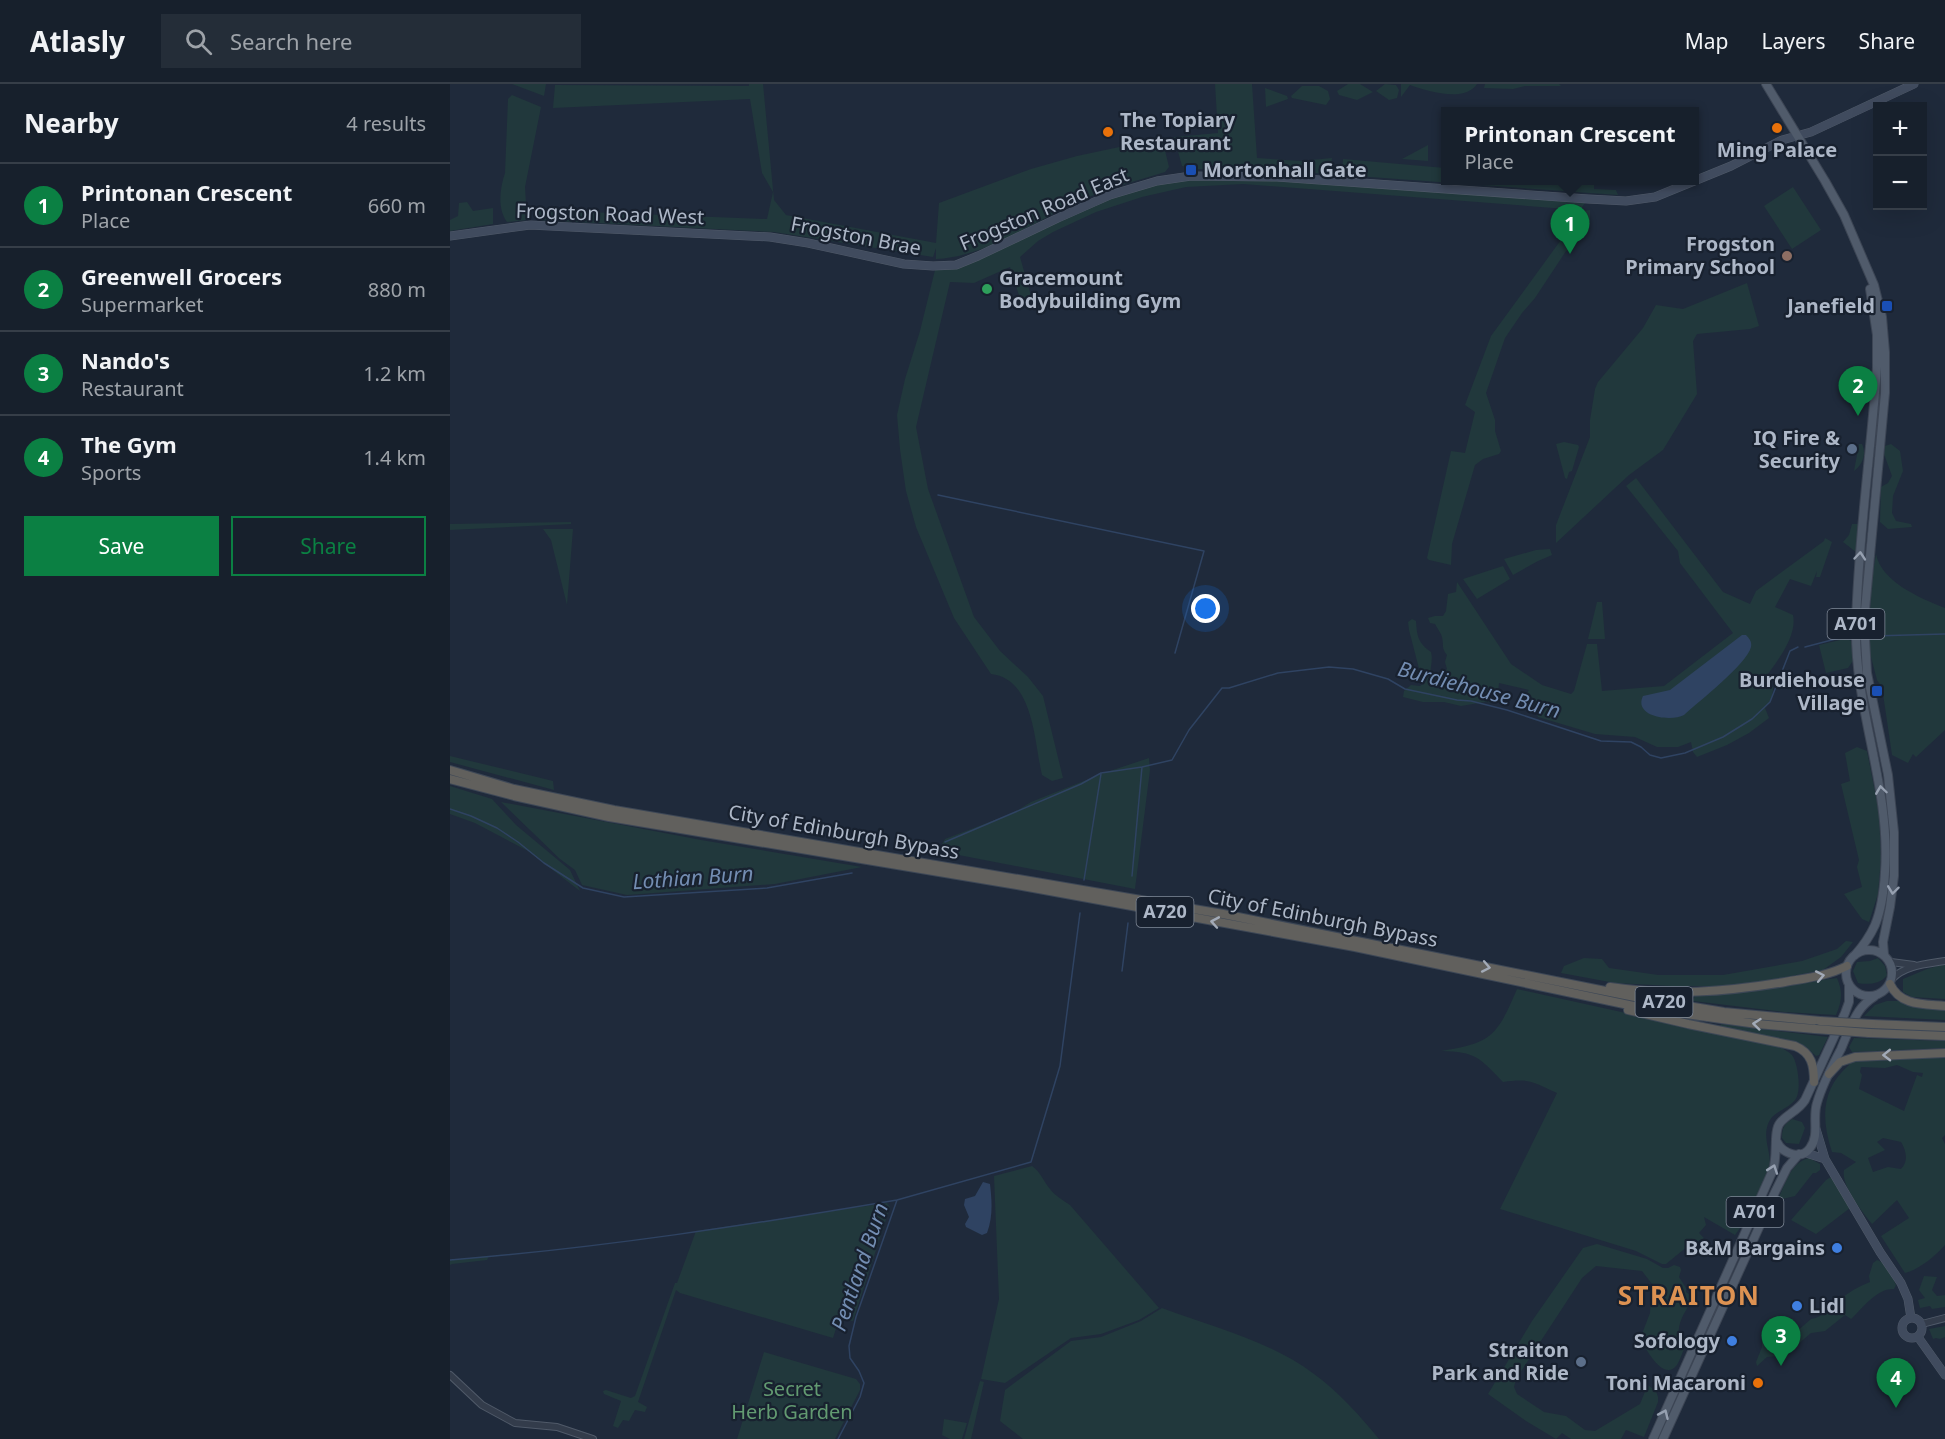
<!DOCTYPE html>
<html lang="en">
<head>
<meta charset="utf-8">
<style>
  :root { --surface:#17202c; --page:#242d38; --text:#f1f3f6; --muted:#9ea3a9; --line:#363e48; --accent:#0b8043 }
  body { margin:0; font-family:"Noto Sans",sans-serif; background:var(--page); color:var(--text) }
  .controls { position:absolute; right:18px; top:18px; display:grid; overflow:hidden; border-radius:0px; box-shadow:0 6px 24px #0002 }
  .controls button { width:54px; height:54px; display:grid; place-items:center; padding:0; border:0; border-bottom:2px solid var(--line); background:var(--surface); color:var(--text); font:30px sans-serif }
  .you { position:absolute; left:756px; top:525px; width:21px; height:21px; margin:-15px; border:4px solid #fff; border-radius:50%; background:#1a73e8; box-shadow:0 0 0 9px #1a73e833 }
  .badge { display:grid; place-items:center; width:39px; height:39px; border-radius:50%; background:var(--accent); color:#fff; font-size:20px; font-weight:700 }
  .pin { position:absolute; translate:-50% -50px; filter:drop-shadow(0 2px 3px #0008) }
  .pin::after { content:''; position:absolute; top:32px; width:21px; height:18px; background:inherit; clip-path:polygon(0 0,100% 0,50% 100%) }
  .popup { position:absolute; left:991px; top:23px; width:258px; height:78px; box-sizing:border-box; display:grid; place-content:center; border-radius:0px; background:var(--surface); filter:drop-shadow(0 2px 4px #0005); font-size:20px; white-space:nowrap; color:var(--muted) }
  .popup b { font-size:22px; color:var(--text) }
  .popup::after { content:''; position:absolute; left:50%; top:100%; margin-left:-12px; border:12px solid transparent; border-top-color:var(--surface) }
  .list { margin:0; padding:0; list-style:none }
  h2 { display:flex; justify-content:space-between; align-items:center; height:78px; margin:0; padding:0 24px; font-size:26px }
  h2 small { font-size:20px; font-weight:400; color:var(--muted) }
  .list li { display:grid; grid-template-columns:39px 1fr auto; gap:18px; align-items:center; box-sizing:border-box; height:84px; padding:0 24px; border-top:2px solid var(--line) }
  .list b { display:block; font-size:22px; white-space:nowrap }
  .list p { margin:0; font-size:20px; white-space:nowrap; color:var(--muted) }
  .list em { font-size:20px; font-style:normal; color:var(--muted) }
  .actions { display:flex; gap:12px; padding:18px 24px }
  .actions a { flex:1; padding:14px 0; border:2px solid var(--accent); border-radius:0px; text-align:center; font-size:21px; color:var(--accent) }
  .actions .main { background:var(--accent); color:#fff }
  .icon { flex:none; width:33px; height:33px; fill:none; stroke:currentColor; stroke-width:2; stroke-linecap:round; stroke-linejoin:round }
  .map { position:relative; flex:none; width:1495px; height:1355px; overflow:hidden }
  header { display:flex; align-items:center; gap:36px; box-sizing:border-box; height:84px; padding:0 30px; background:var(--surface); border-bottom:2px solid var(--line) }
  header strong { font-size:28px }
  nav { display:flex; gap:33px; margin-inline-start:auto; font-size:21px }
  .search { width:420px; height:54px; background:var(--page); display:flex; align-items:center; gap:15px; box-sizing:border-box; padding:0 21px; border-radius:0px; color:var(--muted); font-size:22px }
  main { display:flex }
  aside { flex:1; background:var(--surface) }
  .map>svg:first-child { display:block }
</style>
</head>
<body>
<header>
<strong>Atlasly</strong>
<div class="search"><svg class="icon" aria-label="search" viewBox="0 0 24 24"><circle cx="10" cy="10" r="6"/><path d="M15 15l6 6"/></svg>Search here</div>
<nav><a>Map</a><a>Layers</a><a>Share</a></nav>
</header>
<main>
<aside>
<h2>Nearby<small>4 results</small></h2>
<ul class="list">
<li><span class="badge">1</span><div><b>Printonan Crescent</b><p>Place</p></div><em>660 m</em></li>
<li><span class="badge">2</span><div><b>Greenwell Grocers</b><p>Supermarket</p></div><em>880 m</em></li>
<li><span class="badge">3</span><div><b>Nando's</b><p>Restaurant</p></div><em>1.2 km</em></li>
<li><span class="badge">4</span><div><b>The Gym</b><p>Sports</p></div><em>1.4 km</em></li>
</ul>
<div class="actions"><a class="main">Save</a><a>Share</a></div>
</aside>
<div class="map">
<svg width="1495" height="1355" viewBox="0 0 1495 1355">
  <rect width="100%" height="100%" fill="#1f2a3b"/>
  <!-- green -->
  <path fill="#21383c" fill-rule="evenodd" d="M62,0H96L94,12Z
    M299,0H313L324,116L336,131L486,159L489,119L581,85L627,72L712,54L719,83L715,88C682,98 649,107 619,122C577,142 533,173 486,175V164L483,173L324,148L87,136L85,126L317,135L323,108L312,89L300,15L103,24L105,1L299,2Z
    M765,0H802L807,74L851,77L882,74L880,90L796,85H745L732,82L724,53L768,49Z
    M898,0H910L923,8L907,16L889,11L887,7Z
    M935,0L946,1L949,6L947,14L939,16L926,7Z
    M951,0H1027C1015,19 977,7 960,1L951,13Z
    M1035,0H1109L1111,2H1075L1063,5L1034,4Z
    M852,2H869L878,7L880,15L876,21L842,14L841,12Z
    M815,4L837,12L838,15L816,23Z
    M62,11L91,23L75,103L77,136L57,138C47,125 50,104 55,89L58,15Z
    M978,61V77L952,75Z
    M893,75L995,84L996,96L1144,97V105L1166,106L1168,111L892,91Z
    M776,91L1138,115L1130,126L793,100L736,103L692,113L646,128L603,148L588,157L570,173L581,212L572,221L560,183L524,199L500,198L466,343L478,405L524,533L550,567L578,593L593,612L613,694L602,697L592,691C584,657 584,595 541,590L504,534L466,443L456,407L450,365L447,331L455,295L470,247L486,182H496L608,134L707,97Z
    M1343,103L1371,146L1342,165L1314,122Z
    M17,118L23,127L43,124V140L0,147V136L8,132L9,119Z
    M1140,126V137L1122,165L1116,167L1085,214L1072,229L1055,254L1036,309L1045,336V347L1051,367L1049,370L1033,375L1025,381L1002,460L1001,481L979,476L977,474L1001,367L1015,369L1025,328L1015,321L1041,252L1132,127Z
    M1297,199L1309,242L1300,245L1247,250L1243,257L1247,310L1213,366L1179,391L1106,459V441L1140,353V336L1145,305L1148,298L1193,244L1206,221L1233,225Z
    M1114,358L1128,361L1129,363L1122,387L1119,388L1117,395L1115,394L1106,360Z
    M1409,360H1412C1417,370 1412,381 1404,387Z
    M1441,360L1450,367L1453,387L1443,412L1442,429L1446,437L1461,440L1462,443L1438,445L1430,438L1431,403L1438,399L1442,392L1434,370L1435,362Z
    M1186,394L1273,508L1300,520L1306,507L1374,457L1375,454L1382,458L1370,493H1366L1367,487L1361,502L1340,495L1325,523L1343,531C1348,554 1323,582 1311,600L1323,603C1323,612 1321,617 1315,624L1319,634L1299,649L1277,661L1247,673L1243,668L1241,658L1228,663H1207L1185,653L1145,650L1088,633L1077,609L1079,606L1049,599L1047,619L1035,618L1011,622L994,618H973L953,613L954,607L961,601L970,602L973,600L959,546L958,538L962,535L966,537C967,552 968,559 981,568C984,578 977,591 982,601L990,600L992,592L997,585L995,578L997,571C991,564 994,561 992,553C991,549 987,544 985,540L980,539L978,534L985,532H993L996,527L998,510L1006,508L1007,498L1061,580L1092,601L1121,610L1124,607L1137,560H1147L1152,607L1214,602L1283,549L1230,479L1228,467L1176,402Z
    M121,438V440L0,446V440Z
    M1402,440H1408L1406,468L1393,458L1399,451Z
    M93,445H123L117,521L101,456Z
    M1100,465L1102,471L1088,477L1063,491L1054,475L1086,466Z
    M1426,470C1431,498 1472,515 1495,524V646L1466,673L1463,670L1458,679L1442,671L1432,603L1427,596L1420,569L1419,544L1422,494Z
    M1053,482L1060,495L1027,515L1013,495Z
    M1147,518H1152L1155,555H1138Z
    M1394,555L1403,557L1404,575L1398,584L1376,589L1369,561Z
    M1407,663L1417,667L1429,728L1431,774L1428,810L1419,838L1412,835L1394,810L1412,803L1407,783L1409,776L1391,700L1400,697L1395,669Z
    M0,672L103,697L104,706L0,678Z
    M699,674L700,686L685,805L488,767L495,755L563,729L581,718L654,689Z
    M0,702L42,715L66,741L120,786L130,807L78,767L25,739L0,730Z
    M51,718L251,756L412,783L325,800L177,811L132,801L125,786L110,775Z
    M1396,857L1403,858L1391,873L1373,886L1314,897L1271,902H1221L1165,899L1111,889L1114,882L1134,874L1152,875L1159,884L1208,891H1273L1352,877L1387,865Z
    M1428,874L1435,882L1437,891C1431,900 1418,901 1408,899L1403,887L1407,878L1420,877Z
    M1495,880V915L1462,913L1453,908V895L1477,885Z
    M1387,894C1393,908 1392,917 1386,931L1334,928L1243,917L1245,911L1273,910Z
    M1067,905L1330,963C1334,965 1339,968 1342,971C1348,979 1352,1008 1345,1016C1337,1026 1323,1027 1318,1040C1312,1056 1323,1071 1319,1086L1295,1137L1285,1151L1254,1133L1256,1141L1249,1149L1254,1154L1238,1162L1216,1180H1212L1186,1167L1050,1125L1107,1009C1083,998 1080,994 1053,998C1029,973 1026,968 991,967C1042,959 1047,952 1067,905Z
    M1437,917H1450L1495,924V936L1414,932L1425,921Z
    M1271,940L1378,953L1369,971L1366,972L1355,962L1346,958L1270,944Z
    M1404,954L1495,957V964L1402,968L1399,963Z
    M1495,971V1051L1492,1054L1495,1060V1161C1484,1173 1470,1185 1455,1189L1431,1152L1459,1134L1447,1116L1422,1140C1412,1127 1391,1102 1394,1086L1406,1078L1391,1069L1382,1068C1371,1035 1371,1005 1399,981V978L1414,974ZM1447,981L1463,988L1473,989L1472,993L1467,991L1454,1027L1409,1005L1412,991L1410,988L1411,983L1435,984ZM1433,1054L1451,1058C1456,1066 1459,1077 1451,1085L1438,1083L1423,1088L1418,1074L1435,1066L1427,1058Z
    M1342,1035L1352,1038L1355,1044L1349,1060L1336,1059L1332,1054C1332,1045 1334,1040 1342,1035Z
    M1359,1074L1370,1080V1086L1366,1089H1363L1345,1112L1328,1116C1335,1100 1340,1079 1359,1074Z
    M582,1082C590,1087 594,1098 600,1105C605,1112 613,1116 620,1121L709,1224L689,1236L651,1250L621,1254L555,1299L531,1295L549,1215L544,1092Z
    M1381,1093L1400,1124L1366,1150L1341,1136L1376,1096Z
    M437,1119L440,1123L403,1237L389,1235L383,1254L230,1209L226,1206L188,1318L197,1323L195,1328L185,1326L179,1337L173,1336L168,1344L163,1342L171,1317L154,1310L153,1307L156,1306L181,1314L185,1312L225,1199H227L246,1147Z
    M1147,1160L1197,1175L1213,1184H1218L1224,1181L1230,1183L1231,1186L1229,1193L1236,1204V1208L1243,1213C1234,1232 1221,1244 1235,1263C1232,1269 1230,1276 1227,1281C1213,1299 1196,1264 1190,1255L1200,1229L1202,1200L1192,1187L1146,1182L1132,1194L1066,1295L1064,1303L1067,1310L1094,1328L1116,1332L1135,1346L1145,1347L1190,1320L1196,1305L1190,1297L1191,1296L1206,1307L1208,1313V1318L1194,1353L1176,1346L1171,1355H1121L1112,1349L1106,1355L1076,1337L1038,1310L1082,1237L1133,1164Z
    M39,1172L37,1176L2,1180L0,1181V1176Z
    M1427,1176C1437,1179 1442,1192 1446,1201L1444,1205C1427,1204 1413,1224 1401,1235L1395,1231L1375,1247L1361,1249L1340,1267H1335L1329,1272L1317,1273L1307,1282L1306,1278L1312,1263V1255L1317,1252L1321,1253L1323,1259L1337,1256L1361,1235C1374,1233 1380,1224 1389,1216C1399,1208 1409,1202 1420,1198L1419,1192L1423,1179Z
    M1474,1192L1487,1193L1482,1206L1487,1212L1495,1211V1223L1482,1225L1480,1222L1470,1224L1468,1216L1475,1214L1469,1206Z
    M712,1224C763,1243 820,1257 864,1290C889,1308 910,1332 929,1355H573L550,1337L555,1306L621,1257L651,1253L691,1237Z
    M1495,1242V1253L1490,1255L1486,1254L1483,1255L1479,1245Z
    M314,1268L406,1295L410,1300V1306L385,1355H287Z
    M530,1297L534,1298L521,1355H514Z
    M494,1335L517,1339L512,1355H500L492,1351Z"/>
  <!-- water -->
  <path fill="#2f4362" d="M1292,551H1296C1300,555 1302,558 1301,563C1297,580 1248,618 1234,631C1221,638 1183,633 1193,612L1220,606Z
    M533,1098L540,1100C542,1117 543,1133 537,1149L532,1151L516,1143L515,1140L519,1133L514,1121L515,1115L525,1112Z"/>
  <g fill="none" stroke-linecap="round" stroke-linejoin="round">
    <!-- stream -->
    <path stroke="#2f4362" stroke-width="1.5" d="M488,411L754,467L725,569
      M1422,552L1495,550
      M1355,563L1393,553
      M0,725L21,732L47,744L68,758L94,779L133,804L174,813L317,804L402,789
      M495,758L631,700L651,689L692,683L722,676L739,646L772,604H779L828,589L879,583L903,585L938,595L955,605L1007,616L1021,617L1057,626L1151,657L1181,658L1191,663L1200,671L1211,674L1235,669L1273,653L1302,635L1320,618L1340,567L1348,563
      M682,792L692,683
      M634,796L651,690
      M672,887L678,839
      M0,1176C150,1164 299,1141 447,1116
      M388,1355L410,1313L414,1299L409,1287L400,1274L399,1262L406,1233L447,1116L581,1078L610,982L630,829"/>
    <!-- tertiary casing -->
    <g stroke="#505a69" stroke-width="8">
      <path id="tertiary" d="M1441,878L1464,881
        M1442,895C1455,881 1477,880 1495,877
        M1472,1240L1495,1234
        M0,1291L32,1321L65,1339L107,1343L143,1355"/>
    </g>
    <!-- secondary casing -->
    <g stroke="#505a69" stroke-width="9">
      <path id="secondary" d="M0,152L80,141L320,153L358,159L454,180L483,182L506,181L528,172L608,134L660,111L707,97L741,92L827,93L1138,115L1176,117L1205,113L1281,82L1332,56L1361,48L1464,0
        M1366,1045L1375,1075L1430,1168L1451,1199L1458,1215L1461,1234
        M1356,1069L1375,1075
        M1452 1244a10 10 0 1 1 20 0a10 10 0 1 1-20 0Z
        M1468,1253L1495,1291"/>
    </g>
    <!-- primary casing -->
    <g stroke="#3c4554" stroke-width="10">
      <path id="primary" d="M1316,0L1375,97L1394,131L1424,201L1432,233L1435,268V309L1414,537L1417,589L1438,691L1444,748V792L1440,823L1433,858L1434,870
        M1396 889a23 23 0 1 1 46 0a23 23 0 1 1-46 0Z
        M1405,871C1413,862 1420,852 1425,841C1432,824 1434,806 1435,788C1441,703 1404,625 1406,541C1408,455 1421,369 1427,283V251L1420,205
        M1327,1058C1332,1069 1351,1077 1360,1064C1370,1051 1362,1034 1367,1019C1372,1001 1382,982 1391,965C1396,953 1401,939 1409,927C1413,921 1419,916 1425,912
        M1203,1355L1323,1086C1328,1073 1323,1047 1330,1039C1337,1030 1348,1027 1355,1016L1395,929L1399,918V902
        M1213,1355L1325,1108L1337,1084L1349,1070"/>
    </g>
    <!-- trunk casing -->
    <g stroke="#3d4756" stroke-width="10">
      <path id="trunk" d="M0,686L64,705L164,726L773,830L1195,915L1274,928L1370,937
        M0,695L64,712L159,733L567,801L905,863L1193,924L1307,940L1365,945
        M1440,900C1450,922 1474,920 1495,922
        M1160,903C1220,912 1275,908 1335,898C1357,894 1377,892 1397,882
        M1178,926L1238,940L1345,962C1362,969 1364,982 1364,998
        M1422,940L1495,943
        M1419,949L1495,952
        M1379,990L1390,978L1405,973L1495,969"/>
    </g>
    <!-- tertiary -->
    <use href="#tertiary" stroke="#333c4b" stroke-width="6"/>
    <!-- secondary -->
    <use href="#secondary" stroke="#404b5e" stroke-width="8"/>
    <!-- primary -->
    <use href="#primary" stroke="#505b6b" stroke-width="8"/>
    <!-- trunk -->
    <use href="#trunk" stroke="#61605d" stroke-width="8"/>
    <!-- trunk-bridge casing -->
    <g stroke="#3d4756" stroke-width="10" stroke-linecap="butt">
      <path id="trunk-bridge" d="M1370,937L1422,940
        M1365,945L1419,949"/>
    </g>
    <!-- trunk-bridge -->
    <use href="#trunk-bridge" stroke="#61605d" stroke-width="8"/>
  </g>
  <!-- one-way arrows -->
  <defs><path id="oneway-chevron" d="M-2-3.5L2.5 0L-2 3.5" fill="none" stroke-width="1.6" stroke-linecap="round" stroke-linejoin="round" transform="scale(1.5)"/></defs>
  <g stroke="#96a0b0">
    <use href="#oneway-chevron" transform="translate(1410 472) rotate(-85)"/>
    <use href="#oneway-chevron" transform="translate(1431 706) rotate(-98)"/>
    <use href="#oneway-chevron" transform="translate(1443 806) rotate(97)"/>
    <use href="#oneway-chevron" transform="translate(1323 1085) rotate(-71)"/>
    <use href="#oneway-chevron" transform="translate(1214 1330) rotate(-66)"/>
  </g>
  <g stroke="#a2aab7">
    <use href="#oneway-chevron" transform="translate(765 838) rotate(-170)"/>
    <use href="#oneway-chevron" transform="translate(1036 883) rotate(11)"/>
    <use href="#oneway-chevron" transform="translate(1370 892) rotate(-11)"/>
    <use href="#oneway-chevron" transform="translate(1307 940) rotate(-174)"/>
    <use href="#oneway-chevron" transform="translate(1437 971) rotate(179)"/>
  </g>
  <!-- markers -->
  <g fill="#e8710a" stroke="#18212f" stroke-width="2">
    <circle cx="1327" cy="44" r="6"/>
    <circle cx="658" cy="48" r="6"/>
    <circle cx="1308" cy="1299" r="6"/>
  </g>
  <g fill="#1a4fb4" stroke="#18212f" stroke-width="2">
    <rect x="735" y="80" width="12" height="12" rx="3"/>
    <rect x="1431" y="216" width="12" height="12" rx="3"/>
    <rect x="1421" y="601" width="12" height="12" rx="3"/>
  </g>
  <circle fill="#8d6e63" stroke="#18212f" stroke-width="2" cx="1337" cy="172" r="6"/>
  <circle fill="#2e9e5b" stroke="#18212f" stroke-width="2" cx="537" cy="205" r="6"/>
  <g fill="#5c6f8a" stroke="#18212f" stroke-width="2">
    <circle cx="1402" cy="365" r="6"/>
    <circle cx="1131" cy="1278" r="6"/>
  </g>
  <g fill="#3f7fe0" stroke="#18212f" stroke-width="2">
    <circle cx="1387" cy="1164" r="6"/>
    <circle cx="1347" cy="1222" r="6"/>
    <circle cx="1282" cy="1257" r="6"/>
  </g>
  <g text-anchor="middle" stroke-width="4.5" stroke-linejoin="round" paint-order="stroke">
    <!-- shield labels -->
    <g fill="#18212f" stroke="#808a99" stroke-width="1.5">
      <rect x="1377.5" y="525" width="57" height="30" rx="4.5"/>
      <rect x="686.5" y="813" width="57" height="30" rx="4.5"/>
      <rect x="1185.5" y="903" width="57" height="30" rx="4.5"/>
      <rect x="1276.5" y="1113" width="57" height="30" rx="4.5"/>
    </g>
    <g font-size="18" font-weight="bold" fill="#adb7c7">
      <text x="1406" y="546">A701</text>
      <text x="715" y="834">A720</text>
      <text x="1214" y="924">A720</text>
      <text x="1305" y="1134">A701</text>
    </g>
    <!-- poi labels -->
    <g font-size="20" font-weight="bold" fill="#adb7c7" stroke="#18212f" text-anchor="end">
      <text x="670" y="43" text-anchor="start">The Topiary<tspan x="670" dy="23">Restaurant</tspan></text>
      <text x="1327" y="73" text-anchor="middle">Ming Palace</text>
      <text x="753" y="93" text-anchor="start">Mortonhall Gate</text>
      <text x="1325" y="167">Frogston<tspan x="1325" dy="23">Primary School</tspan></text>
      <text x="549" y="201" text-anchor="start">Gracemount<tspan x="549" dy="23">Bodybuilding Gym</tspan></text>
      <text x="1425" y="229">Janefield</text>
      <text x="1390" y="361">IQ Fire &amp;<tspan x="1390" dy="23">Security</tspan></text>
      <text x="1415" y="603">Burdiehouse<tspan x="1415" dy="23">Village</tspan></text>
      <text x="1375" y="1171">B&amp;M Bargains</text>
      <text x="1359" y="1229" text-anchor="start">Lidl</text>
      <text x="1270" y="1264">Sofology</text>
      <text x="1119" y="1273">Straiton<tspan x="1119" dy="23">Park and Ride</tspan></text>
      <text x="1296" y="1306">Toni Macaroni</text>
    </g>
    <!-- street labels -->
    <g font-size="20" fill="#adb7c7" stroke="#18212f">
      <text transform="translate(594 125) rotate(-23)" y="7">Frogston Road East</text>
      <text transform="translate(160 130) rotate(2)" y="7">Frogston Road West</text>
      <text transform="translate(406 152) rotate(11)" y="7">Frogston Brae</text>
      <text transform="translate(394 748) rotate(10)" y="7">City of Edinburgh Bypass</text>
      <text transform="translate(873 834) rotate(11)" y="7">City of Edinburgh Bypass</text>
    </g>
    <!-- park labels -->
    <g font-size="20" fill="#629a71" stroke="#18212f">
      <text x="342" y="1312">Secret<tspan x="342" dy="23">Herb Garden</tspan></text>
    </g>
    <!-- water labels -->
    <g font-size="21" font-style="italic" fill="#738db2" stroke="#18212f">
      <text transform="translate(1029 606) rotate(15)" y="7">Burdiehouse Burn</text>
      <text transform="translate(243 794) rotate(-4)" y="7">Lothian Burn</text>
      <text transform="translate(410 1183) rotate(-71)" y="7">Pentland Burn</text>
    </g>
    <!-- district labels -->
    <g font-size="26" font-weight="bold" letter-spacing="1.5" fill="#dd9252" stroke="#18212f">
      <text x="1239" y="1221">STRAITON</text>
    </g>
  </g>
</svg>
<div class="controls">
<button>+</button>
<button>−</button>
</div>
<div class="you"></div>
<div class="pin badge" style="left:1120px;top:170px">1</div>
<div class="popup"><b>Printonan Crescent</b>Place</div>
<div class="pin badge" style="left:1408px;top:332px">2</div>
<div class="pin badge" style="left:1331px;top:1282px">3</div>
<div class="pin badge" style="left:1446px;top:1324px">4</div>
</div>
</main>
</body>
</html>
